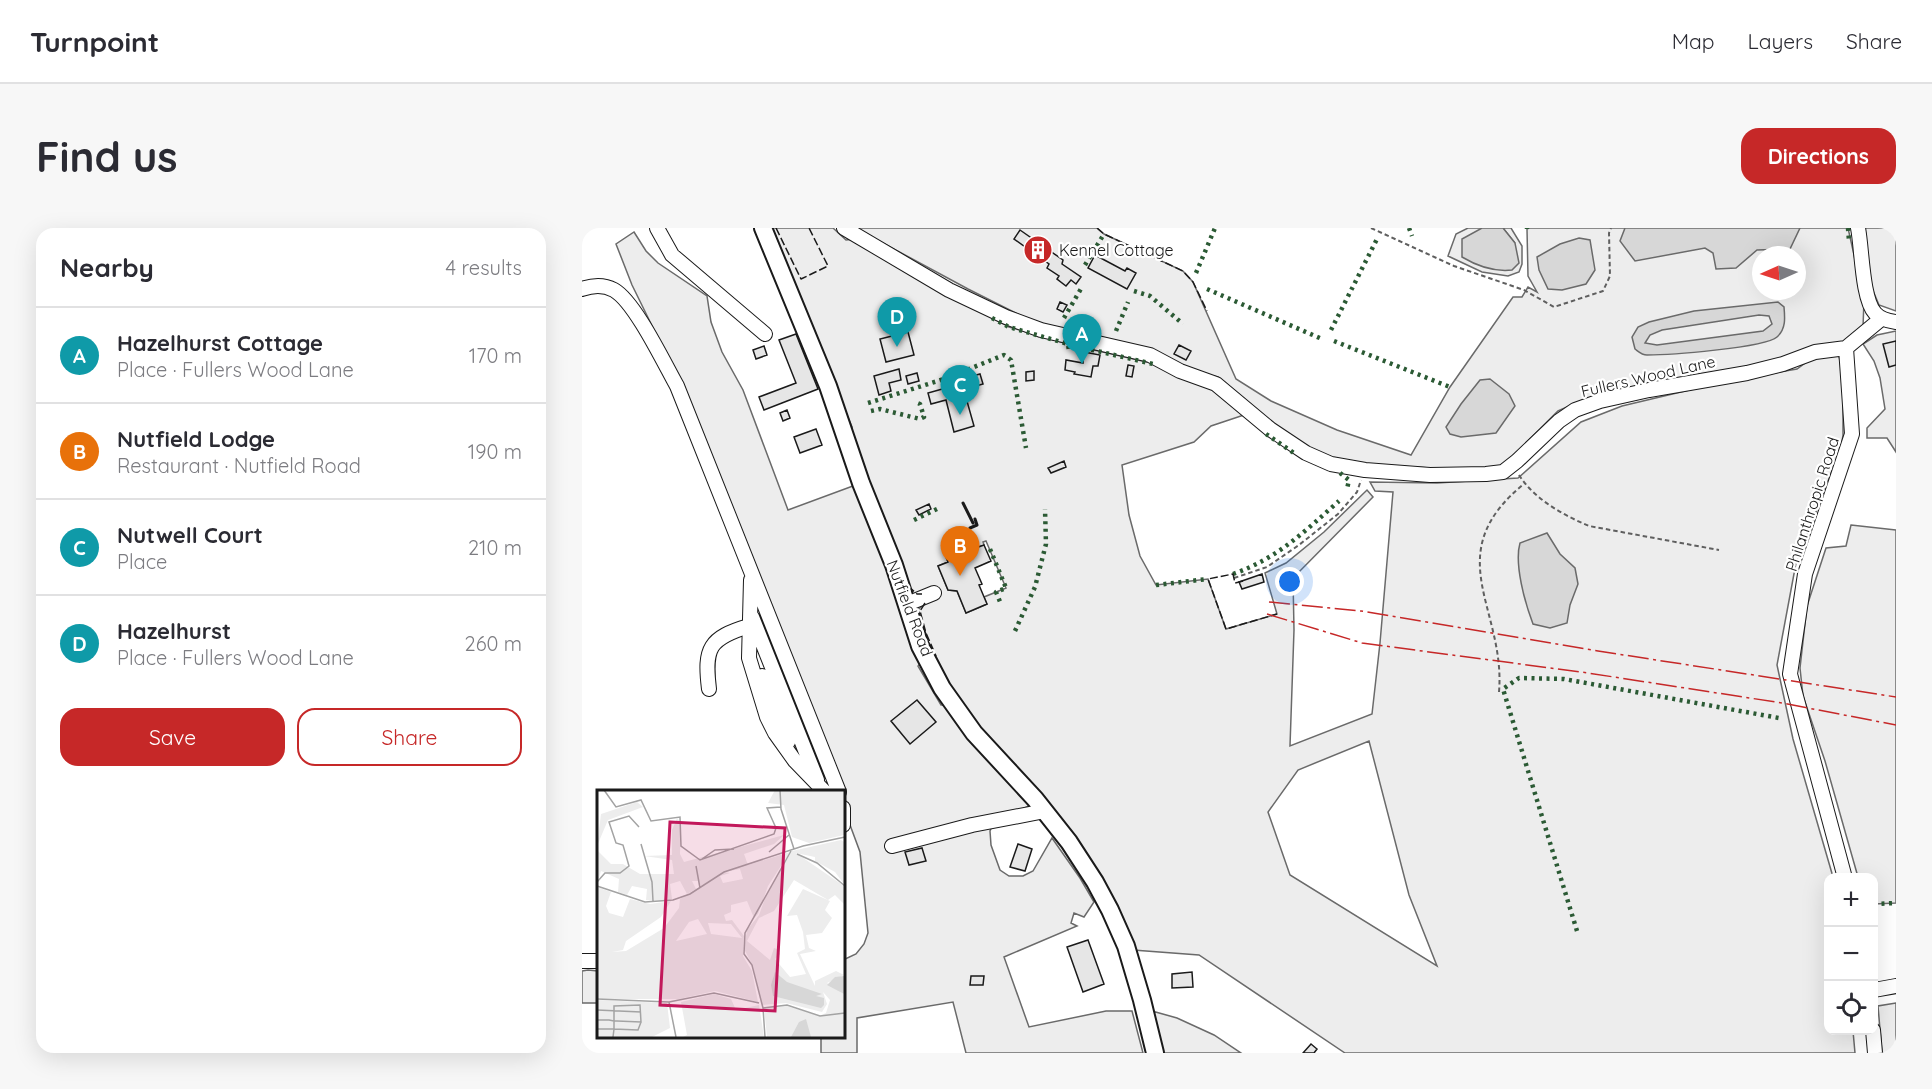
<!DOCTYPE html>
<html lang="en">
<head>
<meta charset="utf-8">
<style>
  :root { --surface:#fff; --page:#f7f7f7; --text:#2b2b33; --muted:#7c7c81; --line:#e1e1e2; --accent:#c62828 }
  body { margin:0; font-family:Quicksand,sans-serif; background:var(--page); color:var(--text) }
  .controls { position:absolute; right:18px; bottom:18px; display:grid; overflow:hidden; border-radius:12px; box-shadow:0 6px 24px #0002 }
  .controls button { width:54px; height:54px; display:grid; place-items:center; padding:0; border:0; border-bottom:2px solid var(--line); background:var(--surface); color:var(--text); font:30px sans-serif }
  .compass { position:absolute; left:1170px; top:18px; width:54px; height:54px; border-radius:50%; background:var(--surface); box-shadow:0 6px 24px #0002; rotate:267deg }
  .you { position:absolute; left:708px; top:354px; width:21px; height:21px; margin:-15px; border:4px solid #fff; border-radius:50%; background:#1a73e8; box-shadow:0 0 0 9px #1a73e833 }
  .badge { display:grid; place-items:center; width:39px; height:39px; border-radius:50%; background:var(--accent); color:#fff; font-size:20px; font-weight:700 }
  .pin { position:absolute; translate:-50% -50px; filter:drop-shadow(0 2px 3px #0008) }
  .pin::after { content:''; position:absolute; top:32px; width:21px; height:18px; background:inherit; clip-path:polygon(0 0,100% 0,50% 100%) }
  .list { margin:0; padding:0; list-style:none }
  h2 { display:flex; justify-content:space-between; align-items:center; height:78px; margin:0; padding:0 24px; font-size:26px }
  h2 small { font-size:20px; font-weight:400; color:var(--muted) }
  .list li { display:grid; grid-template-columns:39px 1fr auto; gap:18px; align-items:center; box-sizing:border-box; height:96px; padding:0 24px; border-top:2px solid var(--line) }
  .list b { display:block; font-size:22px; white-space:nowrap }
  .list p { margin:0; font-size:20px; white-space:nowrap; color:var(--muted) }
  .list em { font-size:20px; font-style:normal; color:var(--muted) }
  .actions { display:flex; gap:12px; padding:18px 24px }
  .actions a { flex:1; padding:14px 0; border:2px solid var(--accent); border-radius:18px; text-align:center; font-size:21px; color:var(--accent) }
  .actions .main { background:var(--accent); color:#fff }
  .icon { flex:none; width:33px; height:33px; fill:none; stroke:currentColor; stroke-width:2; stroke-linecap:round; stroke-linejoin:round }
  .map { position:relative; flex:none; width:1314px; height:825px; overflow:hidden; border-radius:18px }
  header { display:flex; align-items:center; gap:36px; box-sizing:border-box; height:84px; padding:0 30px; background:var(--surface); border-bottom:2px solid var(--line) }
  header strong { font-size:28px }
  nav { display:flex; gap:33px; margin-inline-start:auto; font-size:21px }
  .intro { display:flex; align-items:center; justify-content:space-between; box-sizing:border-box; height:144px; padding:0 36px }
  h1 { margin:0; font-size:42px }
  .button { padding:15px 27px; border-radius:18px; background:var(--accent); color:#fff; font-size:21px; font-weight:700 }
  main { display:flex; gap:36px; padding:0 36px }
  aside { flex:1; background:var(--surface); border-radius:18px; box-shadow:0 6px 24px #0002 }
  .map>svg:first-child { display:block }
</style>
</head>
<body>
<header>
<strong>Turnpoint</strong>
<nav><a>Map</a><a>Layers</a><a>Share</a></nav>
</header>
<div class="intro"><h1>Find us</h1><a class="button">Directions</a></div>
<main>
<aside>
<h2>Nearby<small>4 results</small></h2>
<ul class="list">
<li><span class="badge" style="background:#0f9aa8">A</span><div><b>Hazelhurst Cottage</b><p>Place · Fullers Wood Lane</p></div><em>170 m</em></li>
<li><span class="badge" style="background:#e8710a">B</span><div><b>Nutfield Lodge</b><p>Restaurant · Nutfield Road</p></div><em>190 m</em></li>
<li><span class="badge" style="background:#0f9aa8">C</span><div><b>Nutwell Court</b><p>Place</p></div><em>210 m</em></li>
<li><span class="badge" style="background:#0f9aa8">D</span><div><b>Hazelhurst</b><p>Place · Fullers Wood Lane</p></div><em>260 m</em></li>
</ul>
<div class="actions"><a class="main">Save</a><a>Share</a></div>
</aside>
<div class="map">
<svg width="1314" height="825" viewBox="0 0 1314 825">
  <rect width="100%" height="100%" fill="#fff"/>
  <!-- built -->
  <path fill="#ededed" stroke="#6a6a6a" stroke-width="1.5" fill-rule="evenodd" d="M186,0H251L264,12L273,11L427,99L486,116L569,135L629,161L662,187L629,198L612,214L540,237L547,287L558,328L574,357L626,351L644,401L695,386L683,345L704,335L742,304L785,262L791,269L711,350L712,402L708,518L790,486L798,415L811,264L793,263L788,254L855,255L936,250L999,194L1040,178L1141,154L1215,141L1226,133L1254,125L1257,128L1261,149V207L1259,220L1214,335L1195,437L1211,511L1251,649L1246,650V802L1271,803L1273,825H763L617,727L551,722L420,525L389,489L358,443L335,386L336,382L342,375L330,368L270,219V199ZM404,313L424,360L402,369L405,376L384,385L375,363L366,362L356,338L366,334L364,329L381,322L383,324L402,317L401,314ZM787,513L827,667L855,738L708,647L686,584L716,542Z
    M273,0H515L522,6L601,43L611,54L654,151L689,173L755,202L829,227L868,159L931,69H940L946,59L955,64L946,48L945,1L947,0H1266L1282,72L1281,99L1270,110L1256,117L1187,134L1001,172L976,183L930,229L914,241L883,242L780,236L746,229L719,215L686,193L636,149L611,144L448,92L386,61ZM1179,27H1215V63H1179Z
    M886,0H907H900L933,15L921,0H929L940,18V36L937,44L926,48L900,44L866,28L874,6Z
    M1283,0H1314V83L1297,77L1287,53Z
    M52,4L64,23L76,35L125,68L129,94L140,124L161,162L206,282L279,255L345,428L336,438L359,477H367L447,578L412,594L408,603L409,617L418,642L427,648H441L451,643L470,610L498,650L512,674L502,689L492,685L489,695L495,698L422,729L447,799L524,783H550L561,825H384L371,774L275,790V825H239V809L261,808V732L274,726L282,716L286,705L278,624L261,578V564L77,112L50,57L34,16Z
    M1314,103V224L1305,210H1285V200L1303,181L1298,150L1292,133L1281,116L1295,107Z
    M1269,297L1314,302V675L1292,676V650L1276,649L1243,533L1221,468L1218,440L1225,378L1244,320L1264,318Z
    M6,742L16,743V775H0V743Z
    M1314,775V825H1300L1296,778Z
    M570,783L595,790L632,807L659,825H581Z"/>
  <!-- water -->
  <path fill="#d7d7d7" stroke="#6a6a6a" stroke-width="1.5" fill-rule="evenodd" d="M900,0H921L933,15L937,35L930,42C912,44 895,38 880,29V11Z
    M1043,0H1218L1208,21L1175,22L1154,40L1134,41L1131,25L1123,20L1053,33L1038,13Z
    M997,10L1008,12L1013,42L1004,56L980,62L966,61L957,42L955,29L978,16Z
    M1196,74L1202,79C1203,90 1204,101 1195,109C1183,120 1085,127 1065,127C1060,127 1057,124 1053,121L1050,109L1056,99L1067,94L1112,83ZM1177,87L1187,88L1190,96L1181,103L1075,117L1063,115L1068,107L1080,102Z
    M908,151L927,166L933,178L914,205L879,209L868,206L864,199L879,176L898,152Z
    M965,305L978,326L993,340L996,356L988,377L985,395L968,400L951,396C943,375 932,336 938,315Z"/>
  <!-- building -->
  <path fill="#e6e6e6" stroke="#1a1a1a" stroke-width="1.5" d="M438,2L481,32L480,36L499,49L494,56L489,52L484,58L475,51L477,48L465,40L467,36L432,11Z
    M513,27L543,43L545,40L554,45L545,61L506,40Z
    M478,74L485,77L481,84L475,81Z
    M326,104L332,127L304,134L298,111Z
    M214,106L236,161L182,182L177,169L214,155L197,112Z
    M1314,113V137L1307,139L1301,116Z
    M597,117L609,123L604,132L592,126Z
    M182,118L185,127L174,131L171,122Z
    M502,124L518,127L516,138H511L509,149L492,146L493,144L483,142L484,132L501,135Z
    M546,137L552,138L550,149L544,148Z
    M317,141L319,152L307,155L309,163L297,167L292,148Z
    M452,143V152L444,153V144Z
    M335,145L337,153L326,156L324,148Z
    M398,146L401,156L383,161L380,151Z
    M371,158L372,162L381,159L392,198L372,204L364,172L349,176L346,165Z
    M205,182L208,190L201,193L198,185Z
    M234,201L240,217L218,225L212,209Z
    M482,233L484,239L469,245L466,240Z
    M347,276L349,281L337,287L334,282Z
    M402,317L409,333L393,340L400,356L397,357L405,376L384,385L375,363L366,362L356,338L366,334L364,329L381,322L383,324Z
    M680,346L682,354L660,361L657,354Z
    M335,472L354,494L328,516L309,493Z
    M436,616L450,621L443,643L428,639Z
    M340,620L344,633L327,637L323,624Z
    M506,712L522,756L501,764L485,719Z
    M610,744L611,759L590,760V746Z
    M389,748H402L401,757H388Z
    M729,816L735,821L732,825H721Z"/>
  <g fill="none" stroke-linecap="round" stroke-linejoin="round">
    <!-- minor casing -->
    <g stroke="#1a1a1a" stroke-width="16">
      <path id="minor" d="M75,0L90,27L183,106
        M262,0L367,62L424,89L459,102L568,127L598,143L634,156L688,201L724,225L749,236L783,242L848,247L904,246L921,244L935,233L977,193L993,182L1018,173L1067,162L1165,145L1201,136L1233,124L1264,120L1299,91
        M1276,0C1280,20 1280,71 1293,85C1298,91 1306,93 1314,94
        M0,61C11,57 21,56 32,62C53,74 82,135 95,158L257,564
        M169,352L167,430L185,489L193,505L213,533L243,564
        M325,376L352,365
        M170,389L235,552
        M180,448L206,514
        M127,461C122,420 127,410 167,398
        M261,580V597
        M310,618L390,597L463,583
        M1263,650L1208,446L1223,346L1270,206L1264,120
        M0,733H16
        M1292,762L1314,758
        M1291,802L1293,825"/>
    </g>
    <!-- major casing -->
    <g stroke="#1a1a1a" stroke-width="20">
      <path id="major" d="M181,0L246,158L279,255L312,337L338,418L360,460L392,505L453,571L487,614L513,654L528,682L544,718L560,772L573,825"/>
    </g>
    <!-- path -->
    <path stroke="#5f5f5f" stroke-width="2" stroke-dasharray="4.5 3" stroke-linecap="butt" d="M789,0L872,38L942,62L972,79L1021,63L1028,48L1027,5L1029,0
      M937,247C952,271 981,287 1007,298L1137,322
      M652,350L685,339L717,317L756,286L775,264L779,252
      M917,464C924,380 855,326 943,255"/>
    <!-- minor -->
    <use href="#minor" stroke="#fff" stroke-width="14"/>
    <!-- major -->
    <use href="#major" stroke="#fff" stroke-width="16"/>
    <!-- hedge -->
    <path stroke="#2b5a34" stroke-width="4.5" stroke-dasharray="3 4.5" stroke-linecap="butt" d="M827,0L830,8
      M945,0V1
      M1266,0L1267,13
      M503,37L522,6
      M614,45L633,0
      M625,61L740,111
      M552,63L568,68L601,96
      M410,90L427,99L486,116L487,123
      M482,90L500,59
      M749,102L795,11
      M534,103L546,74
      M752,113L868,159
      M502,120L571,136
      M286,175L362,151L422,127L429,132L444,220
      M289,183L298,181L338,191L342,189L338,176L333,174
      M684,206L712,225
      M758,245L767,252L765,261
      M332,292L355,281
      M408,321L424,360L414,364L419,376
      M651,346C696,330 722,304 757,273
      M574,357L626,351
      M433,403L453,359L464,316L463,281
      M1292,676L1314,675
      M995,703L921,461L937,450L982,451L1197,490"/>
    <!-- fence -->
    <path stroke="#1a1a1a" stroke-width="1.5" stroke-dasharray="8 3" stroke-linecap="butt" d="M194,0L219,51L246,38L227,0
      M515,0L522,6L601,43L611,54L625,83
      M661,353L653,355L651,346L626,351L644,401L695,386
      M326,358L335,366H340
      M343,375L338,383L344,405L354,428"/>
    <!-- wall -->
    <path stroke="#1a1a1a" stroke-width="3" d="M381,275L391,295
      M388,300L395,297L393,291"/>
    <!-- power -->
    <path stroke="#c62828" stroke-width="1.5" stroke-dasharray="21 4.5 3 4.5" stroke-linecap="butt" d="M687,374L779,383L1016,423L1314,469
      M685,386L780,415L1006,445L1200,475L1314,497"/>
  </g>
  <!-- icons -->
  <defs>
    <g id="building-disc" transform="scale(1.5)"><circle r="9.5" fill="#c62828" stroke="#fff"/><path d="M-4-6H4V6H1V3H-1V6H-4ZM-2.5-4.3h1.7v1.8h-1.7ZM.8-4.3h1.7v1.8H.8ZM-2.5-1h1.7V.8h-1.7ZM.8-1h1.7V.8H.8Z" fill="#fff"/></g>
  </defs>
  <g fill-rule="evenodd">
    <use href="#building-disc" x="456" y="22"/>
  </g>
  <g text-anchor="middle" stroke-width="4.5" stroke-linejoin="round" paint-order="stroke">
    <!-- poi labels -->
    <g font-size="16" fill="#1a1a1a" stroke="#fff" text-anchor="start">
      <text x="477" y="28">Kennel Cottage</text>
    </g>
    <!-- street labels -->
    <g font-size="16" fill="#1a1a1a" stroke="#fff">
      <text transform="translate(1066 148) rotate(-13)" y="6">Fullers Wood Lane</text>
      <text transform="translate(1230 276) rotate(-72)" y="6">Philanthropic Road</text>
      <text transform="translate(328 380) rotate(69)" y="6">Nutfield Road</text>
    </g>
  </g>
  <!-- overview -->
  <g transform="translate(15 562)">
    <rect width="248" height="248" fill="#fff"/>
    <path d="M178,0H247V45L212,53L195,47L187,15L171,13ZM40,12L46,17L11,30L0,56L4,24ZM80,28L84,33L83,64L87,72L187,45L177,54L147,64L151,75L193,62L171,96L161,124L157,128L150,111L134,115V122L127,125L129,131L135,130L147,146L146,166L155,181L161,212L118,201L82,209H0V97L14,102L9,116L12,123L26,127L33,109L53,114L74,111L64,127L29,151L26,160L15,162L29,161L67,138L82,118L83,109L126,83L104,96L102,91H95L99,99L90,104L83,91L73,94L75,109L63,111L49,110L50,99L35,96L30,105L21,102L22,89L4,81L0,95V60L14,74H26L43,84H77L75,70L47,66L75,65V40ZM143,79L146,89L126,93L123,86L133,83L127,82ZM101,129L110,144L79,151L92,132ZM111,133L134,134L145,148L114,144ZM244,50L247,52V94L238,82L218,71V67L199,63L247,96V114L238,105L231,110L197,90L177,121L162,128L150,151L173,170L177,158L180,159L183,164L178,169L193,187L209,184L200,163L208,159L206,142L200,125L190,126L206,99L233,111L228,120L235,128L225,143L209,145L212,158L219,161L203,164L218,196V191L239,181L247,185L230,193L247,204V247H170L167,218L187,215L222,226L229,223L233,210L226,202L230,214L225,222L189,213L165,215L156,176L147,159L150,140L162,125L170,103L195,61ZM117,204L134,209L139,220L162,215L167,247H86L90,245L84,212ZM0,210L70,213L73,238L55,247H0Z" fill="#ededed" fill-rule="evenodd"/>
    <path d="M178,182L190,192L225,204L219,206L227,208V215L224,218L176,206L174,195ZM247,186V204L230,195L238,187ZM209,229L214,247H194L202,232Z" fill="#d7d7d7"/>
    <path fill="none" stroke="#a3a3a3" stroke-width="1.5" d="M7,0L19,17L44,10L54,31L83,27L84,56L103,70L177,44L179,38L170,18L184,17M183,0L184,19L197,59M44,54L55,92L56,111M172,62L192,45M200,64L220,73L248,96M105,69L118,60L137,59M99,76L103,98M0,92L8,83H23L32,76L26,55L19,53L12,32L32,26L42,37M0,96L48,112L76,110L93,104L127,82L206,56L248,47M0,209L72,212L117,203L162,213M72,212L79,247M166,218L155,175L147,164L148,143L194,61M166,218L190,215L223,226L248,223M166,218L168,247M0,220L44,222M0,230H12L17,231H20L44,232L43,215L17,216V239L41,240L44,232M0,239H17L16,247"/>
    <path fill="#c2185b" fill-opacity="0.15" stroke="#c2185b" stroke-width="3" d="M73,32L188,38L178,221L63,215Z"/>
    <rect width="248" height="248" fill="none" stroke="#1a1a1a" stroke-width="3"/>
  </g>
</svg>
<div class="controls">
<button>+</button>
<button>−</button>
<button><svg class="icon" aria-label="locate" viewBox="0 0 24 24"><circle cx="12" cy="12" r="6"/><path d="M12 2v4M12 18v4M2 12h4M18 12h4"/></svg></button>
</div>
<svg class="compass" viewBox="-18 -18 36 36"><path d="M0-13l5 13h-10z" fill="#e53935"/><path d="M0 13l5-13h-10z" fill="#7c7c81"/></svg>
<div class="you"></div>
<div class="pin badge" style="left:500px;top:136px;background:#0f9aa8">A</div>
<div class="pin badge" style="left:378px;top:348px;background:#e8710a">B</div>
<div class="pin badge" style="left:378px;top:187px;background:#0f9aa8">C</div>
<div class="pin badge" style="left:315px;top:119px;background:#0f9aa8">D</div>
</div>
</main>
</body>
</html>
